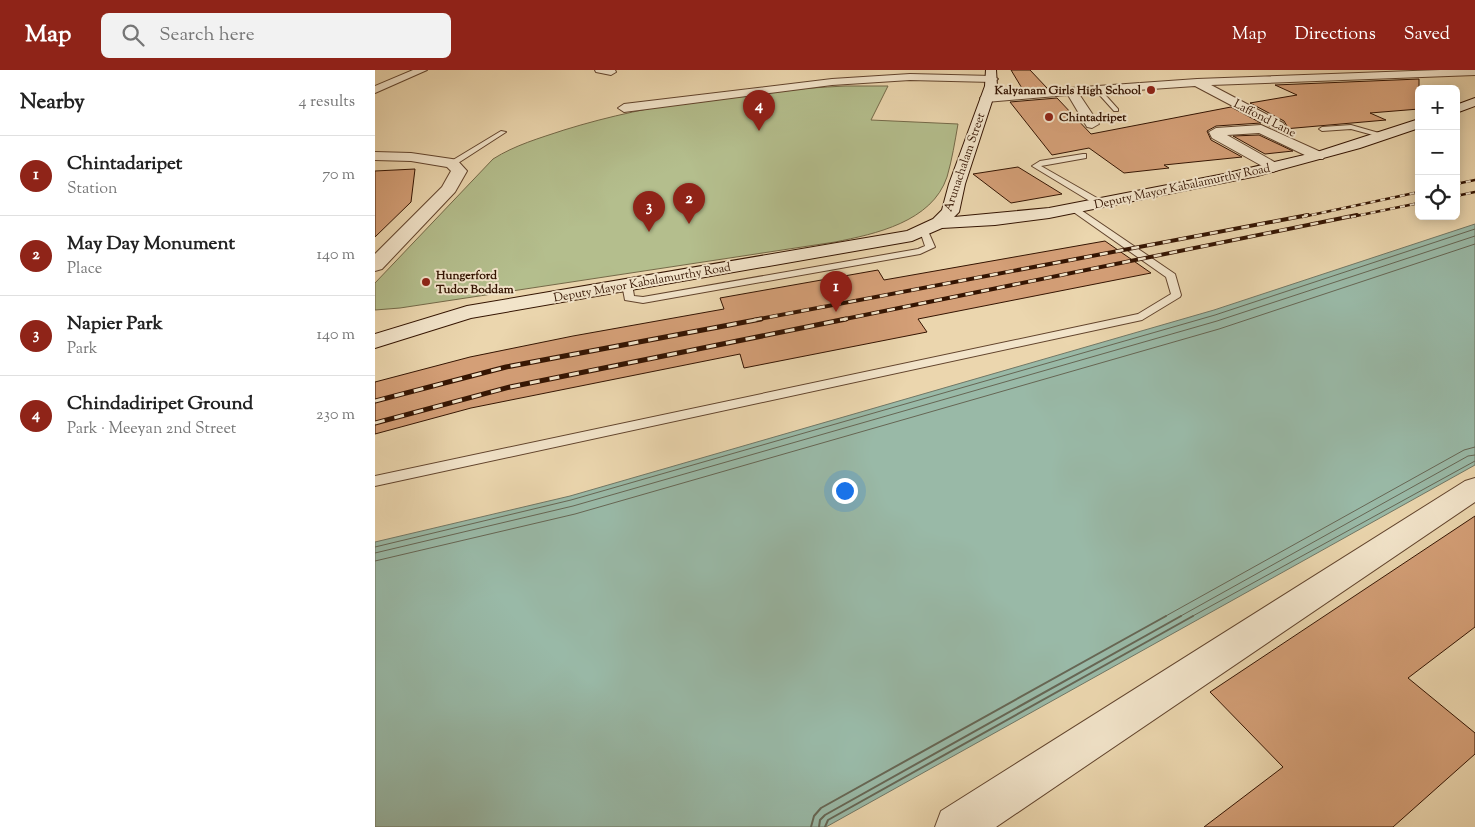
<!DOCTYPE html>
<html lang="en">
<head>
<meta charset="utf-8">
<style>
  :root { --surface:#fff; --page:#f2f2f2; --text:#222; --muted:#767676; --line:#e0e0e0; --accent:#8f2418 }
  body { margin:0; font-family:"Sorts Mill Goudy",serif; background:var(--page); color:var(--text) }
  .controls { position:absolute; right:15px; top:15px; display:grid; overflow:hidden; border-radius:8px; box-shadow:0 2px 12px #0003 }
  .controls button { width:45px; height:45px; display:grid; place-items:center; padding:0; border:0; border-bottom:1px solid var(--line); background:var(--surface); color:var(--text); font:25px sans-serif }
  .you { position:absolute; left:469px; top:420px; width:18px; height:18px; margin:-12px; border:4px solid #fff; border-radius:50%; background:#1a73e8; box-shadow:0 0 0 8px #1a73e833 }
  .badge { display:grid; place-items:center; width:32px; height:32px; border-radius:50%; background:var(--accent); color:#fff; font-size:16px; font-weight:700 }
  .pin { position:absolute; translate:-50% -41px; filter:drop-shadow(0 1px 2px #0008) }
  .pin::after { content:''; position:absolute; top:26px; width:18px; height:15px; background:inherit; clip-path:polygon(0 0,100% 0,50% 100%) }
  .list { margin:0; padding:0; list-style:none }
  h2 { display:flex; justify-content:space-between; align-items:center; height:65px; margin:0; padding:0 20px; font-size:21px }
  h2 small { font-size:16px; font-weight:400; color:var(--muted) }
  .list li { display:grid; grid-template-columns:32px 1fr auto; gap:15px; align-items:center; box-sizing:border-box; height:80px; padding:0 20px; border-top:1px solid var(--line) }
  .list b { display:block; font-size:19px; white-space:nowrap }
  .list p { margin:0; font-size:16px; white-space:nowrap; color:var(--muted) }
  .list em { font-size:16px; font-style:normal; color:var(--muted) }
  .icon { flex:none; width:28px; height:28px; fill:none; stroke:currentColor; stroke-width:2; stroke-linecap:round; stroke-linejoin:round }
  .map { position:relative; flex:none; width:1100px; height:757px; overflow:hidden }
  header { display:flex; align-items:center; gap:30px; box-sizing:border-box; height:70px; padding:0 25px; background:var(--accent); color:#fff }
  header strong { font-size:24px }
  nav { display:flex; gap:28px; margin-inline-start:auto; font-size:18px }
  .search { width:350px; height:45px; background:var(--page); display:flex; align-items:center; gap:12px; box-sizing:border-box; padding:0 18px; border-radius:8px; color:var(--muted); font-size:19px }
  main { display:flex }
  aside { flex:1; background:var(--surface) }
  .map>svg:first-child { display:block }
</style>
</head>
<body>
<header>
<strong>Map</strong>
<div class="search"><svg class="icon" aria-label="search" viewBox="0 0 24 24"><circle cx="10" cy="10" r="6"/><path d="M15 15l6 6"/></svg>Search here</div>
<nav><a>Map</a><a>Directions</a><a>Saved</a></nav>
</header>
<main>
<aside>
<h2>Nearby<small>4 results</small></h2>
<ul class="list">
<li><span class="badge">1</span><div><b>Chintadaripet</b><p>Station</p></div><em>70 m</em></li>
<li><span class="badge">2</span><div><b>May Day Monument</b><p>Place</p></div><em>140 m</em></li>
<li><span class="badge">3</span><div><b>Napier Park</b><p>Park</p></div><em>140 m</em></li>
<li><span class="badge">4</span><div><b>Chindadiripet Ground</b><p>Park · Meeyan 2nd Street</p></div><em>230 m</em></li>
</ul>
</aside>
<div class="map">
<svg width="1100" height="757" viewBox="0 0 1100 757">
  <rect width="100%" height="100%" fill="#ebd6ae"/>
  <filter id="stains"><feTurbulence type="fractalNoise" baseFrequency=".004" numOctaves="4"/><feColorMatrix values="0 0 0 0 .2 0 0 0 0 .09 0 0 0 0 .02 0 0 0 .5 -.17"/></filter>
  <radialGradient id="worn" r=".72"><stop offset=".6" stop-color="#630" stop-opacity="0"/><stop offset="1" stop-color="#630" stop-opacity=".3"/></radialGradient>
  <!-- green -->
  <path fill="#b4be8d" stroke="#746948" d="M470,16H513L496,50L583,54C580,71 577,90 572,107C557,152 500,164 460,172L25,238L0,240V213L118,89C140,75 165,68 189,60C279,32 376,21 470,16Z"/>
  <!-- water -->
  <path fill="#99b9a7" stroke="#717765" d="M1100,154V395L451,757H0V472L195,426L839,240Z"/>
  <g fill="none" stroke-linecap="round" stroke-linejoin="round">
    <!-- shore-far1 -->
    <path stroke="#666654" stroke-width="1" d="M0,477L196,430L840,245L1100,159
      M0,483L198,436L842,251L1100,166
      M0,491L200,444L844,259L1100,174
      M789,547L1089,380L1100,377
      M804,547L1093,386L1100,385
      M816,547L1100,391"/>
    <!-- shore -->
    <path stroke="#666654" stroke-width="2" d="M436,757L439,746L446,738L791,546
      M444,757L445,750L450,745L806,546
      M450,757L453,750L818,546"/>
  </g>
  <!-- building -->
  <path fill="#d49f77" stroke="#341402" d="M636,0H655L672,18L648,20Z
    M1044,9V39L995,43L1011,50L909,59L912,56L909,51L875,33L922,25L900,15Z
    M682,28L716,64L856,37L886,53L841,56L832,61L836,70L867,87L789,95L794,98L749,103L714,78L677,85L635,32Z
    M884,65L918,81L890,84L858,66Z
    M643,97L687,124L636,133L598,104Z
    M40,99L36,132L0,167V101Z
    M730,171L776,203L543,249L552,262L369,298L365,284L96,338L0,364V312L95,287L198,266L349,239L345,228L503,200L509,210Z
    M1100,446V557L1033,608L1100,663V684L1018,757H829L908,697L835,622Z"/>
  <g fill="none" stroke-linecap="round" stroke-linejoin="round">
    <!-- lane casing -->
    <g stroke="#62442d" stroke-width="2">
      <path id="lane" d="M721,19H725L743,39V41H739L721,21Z
        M976,55L1011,65L1012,66L1009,68L976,59L947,61L944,59L947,57Z
        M126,61L131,62L80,95L73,93Z
        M708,84H711V88L666,96L729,132V136H723L657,96L665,91Z
        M700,136L800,204L806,225L805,227L767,250L0,416V406L763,244L796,224L791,207L697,141V137Z
        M549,158L553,161L560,177L545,184L268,233L250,230L247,214L252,211L257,214L259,226L268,227L543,179L550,176L545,161Z"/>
    </g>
    <!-- street casing -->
    <g stroke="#62442d" stroke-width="2">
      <path id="street" d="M38,0H52L0,23V16Z
        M220,0H240L241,2L236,5L221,2Z
        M1065,0H1100V5L836,15L908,53L910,56L903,60L820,16L704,24L724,54L717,58L712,57L693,25L611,32L605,28L611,24L822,9Z
        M535,4L617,6L623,9L617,12L535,10L457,15L249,42L243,38L249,34L457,9Z
        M886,55L948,83L950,86L948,89H938L884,63L852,65L903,94L906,97L903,100L898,102L837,68L834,62L841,58Z
        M0,82L36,83L77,89L82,90L92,101L80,122L7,199L0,201V184L67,117L76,101L72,97L36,91L0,90Z
        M1100,408V432L621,757H560L566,741L1090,411Z"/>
    </g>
    <!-- secondary casing -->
    <g stroke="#341402" stroke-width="2">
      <path id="secondary" d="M611,0H621L622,16L590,114L584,142L579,147L674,138L849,104L942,82L1044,49V58L985,78L882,106L674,148L620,155L567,158L537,171L96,248L0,278V264L92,236L532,161L558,149L567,140L574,114L610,16Z
        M1100,28V36L1081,43V35Z"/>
    </g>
    <!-- lane -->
    <use href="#lane" fill="#f2e4ca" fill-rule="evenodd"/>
    <!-- street -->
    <use href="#street" fill="#f2e4ca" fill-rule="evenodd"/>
    <!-- secondary -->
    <use href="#secondary" fill="#f2e4ca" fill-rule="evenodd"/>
    <!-- rail-far2 casing -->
    <g stroke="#341402" stroke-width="2.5">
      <path id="rail-far2" d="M1081,114L1100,110
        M1081,126L1100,122
        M927,147L1044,122
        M976,147L1044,133"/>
    </g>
    <!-- rail-far1 casing -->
    <g stroke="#341402" stroke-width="4">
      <path id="rail-far1" d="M379,250L933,145
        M465,250L982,145"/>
    </g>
    <!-- rail casing -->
    <g stroke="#341402" stroke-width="5">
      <path id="rail" d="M0,331L131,297L386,249
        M0,353L135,317L471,249"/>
    </g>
    <!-- rail-far2 -->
    <use href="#rail-far2" stroke="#f2e4ca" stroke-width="2" stroke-dasharray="5" stroke-linecap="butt"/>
    <!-- rail-far1 -->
    <use href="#rail-far1" stroke="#f2e4ca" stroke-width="2.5" stroke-dasharray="8" stroke-linecap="butt"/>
    <!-- rail -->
    <use href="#rail" stroke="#f2e4ca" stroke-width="3" stroke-dasharray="10" stroke-linecap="butt"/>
  </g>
  <!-- markers -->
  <g fill="#8f2418" stroke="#f2e4ca" stroke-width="2">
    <circle cx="776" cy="20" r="5"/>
    <circle cx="674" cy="47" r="5"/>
    <circle cx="51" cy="212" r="5"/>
  </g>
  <g text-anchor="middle" stroke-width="4" stroke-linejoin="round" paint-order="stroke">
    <!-- far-poi labels -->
    <g font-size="12" font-weight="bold" fill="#341402" stroke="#f2e4ca" text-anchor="start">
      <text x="766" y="24" text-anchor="end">Kalyanam Girls High School</text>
      <text x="684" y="51">Chintadripet</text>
      <text x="61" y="209">Hungerford<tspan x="61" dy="14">Tudor Boddam</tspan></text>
    </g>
    <!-- far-street labels -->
    <g font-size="12" fill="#341402" stroke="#f2e4ca">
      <text transform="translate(890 48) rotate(27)" y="4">Laffond Lane</text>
      <text transform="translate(589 92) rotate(-71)" y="4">Arunachalam Street</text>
      <text transform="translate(807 116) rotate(-12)" y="4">Deputy Mayor Kabalamurthy Road</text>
      <text transform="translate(267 212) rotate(-10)" y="4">Deputy Mayor Kabalamurthy Road</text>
    </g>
  </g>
  <rect width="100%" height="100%" filter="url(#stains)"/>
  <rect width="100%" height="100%" fill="url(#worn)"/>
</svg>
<div class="controls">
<button>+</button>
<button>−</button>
<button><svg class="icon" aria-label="locate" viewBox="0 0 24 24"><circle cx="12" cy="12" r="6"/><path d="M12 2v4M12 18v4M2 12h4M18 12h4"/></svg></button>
</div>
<div class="you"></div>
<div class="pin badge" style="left:461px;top:242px">1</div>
<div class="pin badge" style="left:314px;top:154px">2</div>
<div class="pin badge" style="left:274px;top:162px">3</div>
<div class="pin badge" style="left:384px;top:61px">4</div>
</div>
</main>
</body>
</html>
